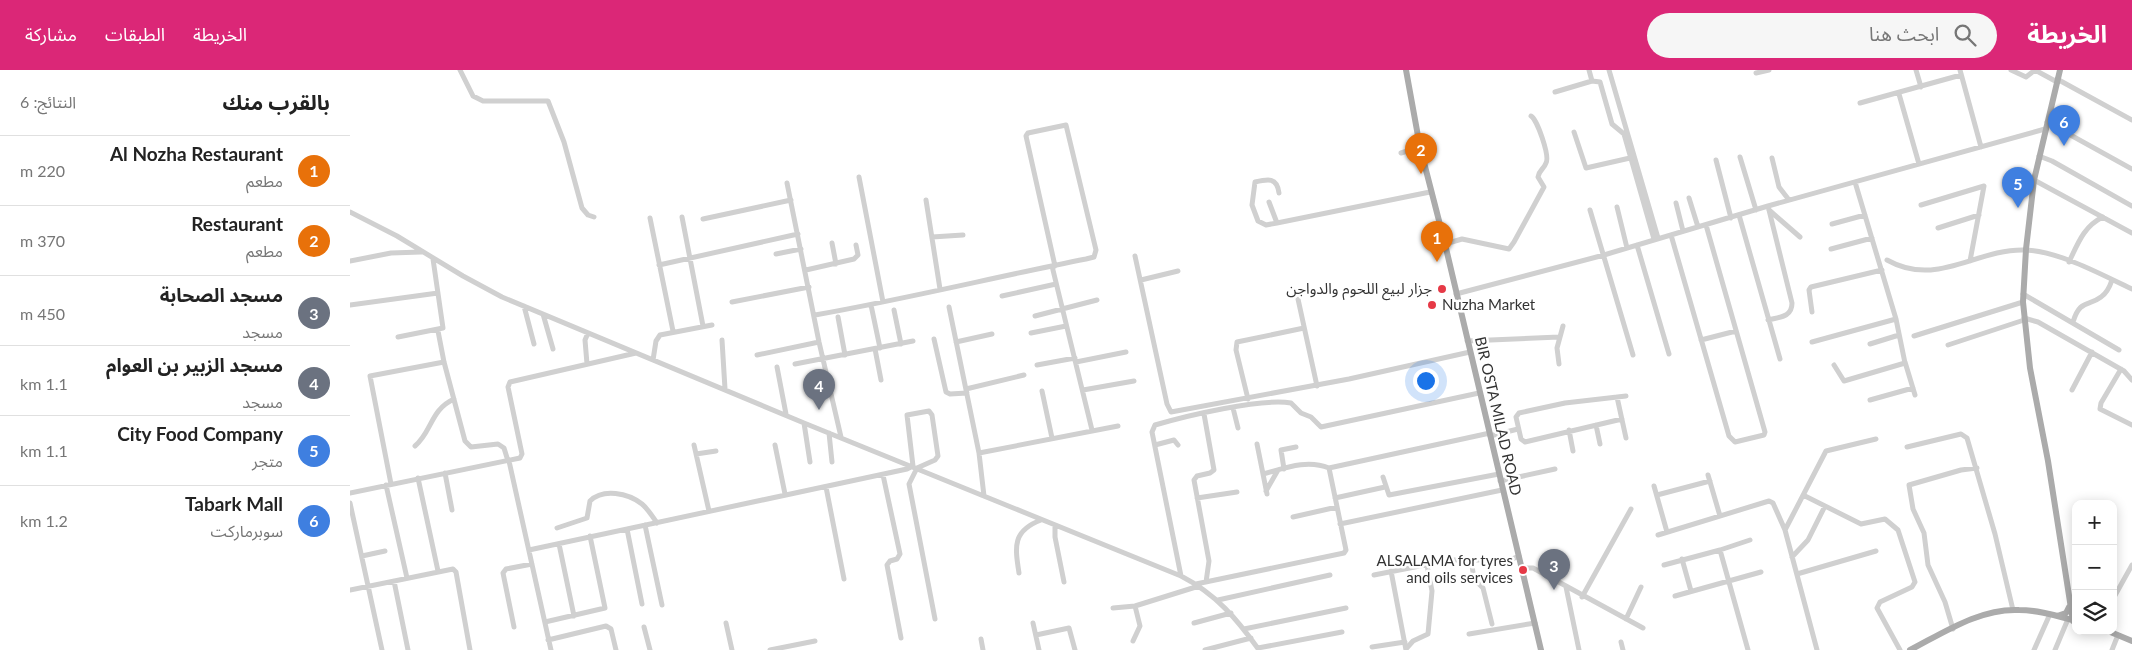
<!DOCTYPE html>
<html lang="ar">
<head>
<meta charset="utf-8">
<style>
  :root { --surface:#fff; --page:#f6f6f6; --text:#222; --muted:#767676; --line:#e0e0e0; --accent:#db2777 }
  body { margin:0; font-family:Lato,"Noto Sans Arabic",sans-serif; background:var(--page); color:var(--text); direction:rtl }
  .controls { position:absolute; right:15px; bottom:15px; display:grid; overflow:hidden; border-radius:10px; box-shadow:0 2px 12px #0003 }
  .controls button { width:45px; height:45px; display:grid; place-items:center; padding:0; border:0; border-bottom:1px solid var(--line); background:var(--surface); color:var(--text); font:25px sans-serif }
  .you { position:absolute; left:1075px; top:310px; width:18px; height:18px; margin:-12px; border:4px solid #fff; border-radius:50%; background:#1a73e8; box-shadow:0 0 0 8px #1a73e833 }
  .badge { display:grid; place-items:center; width:32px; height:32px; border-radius:50%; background:var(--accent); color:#fff; font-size:16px; font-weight:700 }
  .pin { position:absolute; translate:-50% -41px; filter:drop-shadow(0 1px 2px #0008) }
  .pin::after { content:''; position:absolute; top:26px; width:18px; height:15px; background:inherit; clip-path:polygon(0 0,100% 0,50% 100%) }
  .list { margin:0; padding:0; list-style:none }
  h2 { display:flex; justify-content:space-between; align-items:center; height:65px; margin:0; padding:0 20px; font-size:21px }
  h2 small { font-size:16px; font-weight:400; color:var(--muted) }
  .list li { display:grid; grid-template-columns:32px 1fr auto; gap:15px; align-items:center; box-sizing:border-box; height:70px; padding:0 20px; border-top:1px solid var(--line) }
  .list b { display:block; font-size:19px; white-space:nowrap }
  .list p { margin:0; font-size:16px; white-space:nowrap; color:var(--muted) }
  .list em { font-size:16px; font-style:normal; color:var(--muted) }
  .icon { flex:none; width:28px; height:28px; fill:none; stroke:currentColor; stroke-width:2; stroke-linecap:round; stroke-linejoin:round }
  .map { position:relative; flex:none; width:1782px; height:580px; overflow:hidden; direction:ltr }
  header { display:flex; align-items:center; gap:30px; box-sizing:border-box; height:70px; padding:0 25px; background:var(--accent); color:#fff }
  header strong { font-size:24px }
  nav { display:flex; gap:28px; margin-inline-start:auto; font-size:18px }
  .search { width:350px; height:45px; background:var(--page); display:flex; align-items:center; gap:12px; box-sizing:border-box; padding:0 18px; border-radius:28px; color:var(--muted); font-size:19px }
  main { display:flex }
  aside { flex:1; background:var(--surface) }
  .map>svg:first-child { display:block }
</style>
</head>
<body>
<header>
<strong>الخريطة</strong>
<div class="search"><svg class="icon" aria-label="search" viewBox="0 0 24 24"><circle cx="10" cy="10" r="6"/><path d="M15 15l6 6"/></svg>ابحث هنا</div>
<nav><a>الخريطة</a><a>الطبقات</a><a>مشاركة</a></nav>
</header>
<main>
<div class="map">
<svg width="1782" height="580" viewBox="0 0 1782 580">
  <rect width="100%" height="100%" fill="#fff"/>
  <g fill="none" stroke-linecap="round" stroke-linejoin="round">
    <!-- minor -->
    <path stroke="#d0d0d0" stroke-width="5" d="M110,0L123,26L133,31H198L214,72L232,138L238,145L244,147
      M1259,0L1308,168
      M1566,0L1571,17
      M1610,0L1631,77
      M1661,0L1676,7L1685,0L1707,12
      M1406,3L1419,0
      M1707,9L1782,50
      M1242,11L1250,12L1262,54L1274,64L1304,169
      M1205,22L1242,11L1239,0
      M1549,24L1569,94
      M1510,33L1611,5
      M1697,52L1782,99
      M1224,62L1236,98L1280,88
      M1051,83L1070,77
      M1689,86L1702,91L1782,136
      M1390,87L1406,140
      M1422,88L1429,117L1439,130
      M1366,90L1381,148
      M509,107L533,232
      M1684,110L1782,163
      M437,113L469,272L491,367
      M929,123C927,107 918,109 905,112L902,135L908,151L916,155L927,153L1080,122
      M1339,128L1348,157
      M576,130L590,219
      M919,132L927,153
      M1326,133L1333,161
      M1571,135L1634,116L1620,191
      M1418,136L1442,233C1442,247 1430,247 1418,250
      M1267,137L1277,178
      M1240,140L1283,285
      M1419,140L1450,167
      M0,142L47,166L113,206L152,227L454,353L831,506C866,524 887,549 909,580
      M1389,145L1430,289
      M332,147L353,256
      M300,148L323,261
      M353,149L441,130
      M1482,154L1515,145
      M1588,158L1629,145
      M1321,165L1379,366L1385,372L1414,365L1415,362L1356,155
      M582,167L613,165
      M482,173L486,194
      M1095,174L1112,169L1159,179L1164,172L1194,117L1188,107C1189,100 1194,99 1196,93C1200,86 1187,49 1181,46
      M1287,175L1319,284
      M1481,179L1522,168
      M426,184L451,179
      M785,186L817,334L821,342L999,309L1120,282
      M1537,190C1587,218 1625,179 1674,180C1707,180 1752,205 1782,219
      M0,191L41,183L71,182
      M1719,192C1728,173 1734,156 1753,147
      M309,195L448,164
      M702,196L742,360
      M456,200L504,189L508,185L506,175
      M791,210L828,201
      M1106,224L1254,185L1418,136L1695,59
      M1673,224L1769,280
      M652,226L706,214
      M948,229L967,316
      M382,232L459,217
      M0,235L88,223
      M521,235L530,278
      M174,236L184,274
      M599,237L629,383L634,426
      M544,240L551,274
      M1462,242L1459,220L1461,217L1532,200
      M193,244L203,279
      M465,245C556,229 645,207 736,189L744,187L746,180L716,55L678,63L676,66L705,196
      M685,246L747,230
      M488,247L495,285
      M1674,248L1688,252L1774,301L1782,310
      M1723,252C1730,229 1738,237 1751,227C1757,223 1760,216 1762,210
      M88,261L94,292L115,371L121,377L148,374L154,378L158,391
      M681,263L716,256
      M1564,266L1673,232
      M48,267L93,258L83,189
      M584,269L596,322L600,324L617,323
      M372,270L375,319
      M1351,270L1386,261
      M1117,271L1209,267
      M606,272L642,264
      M1462,272L1546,249
      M1520,274L1549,265
      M1598,275L1674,250
      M525,279L531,310
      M407,285L469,272
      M303,290L306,271L310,265L362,255
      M726,292L776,282
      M1555,292L1565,325
      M237,294L235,270L238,263
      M445,294L563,271
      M1209,294L1207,278L1213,256
      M687,295L725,288
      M1484,295L1494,311L1555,293L1546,249L1505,112
      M427,297L436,344
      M1771,299L1751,333L1750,339L1782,355
      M616,319L674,305
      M733,320L784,311
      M1722,320L1742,282
      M692,321L702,368
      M1267,327L1276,368
      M898,329L886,280L887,272L954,258
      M1520,330L1563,318
      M883,338L888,358
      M854,344L864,400L860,403L847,406L844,410L859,491L856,512
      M1272,349L1175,372L1171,369L1166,347L1169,343L1215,333L1276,326
      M454,353L460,392
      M1246,355L1250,374
      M1219,360L1223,381
      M479,363L482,392
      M1140,366L1168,359
      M907,374L917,424
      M344,375L359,441
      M425,375L435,424
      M805,375L824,370L828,375
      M65,376C82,362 80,340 104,329
      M1557,377L1611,364L1617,368L1645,464L1663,540
      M629,383L768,356
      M346,384L366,381
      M159,391L201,580
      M934,399L931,380L946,377
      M95,403L102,440
      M913,404C935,398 957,389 979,398
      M533,405L550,484L547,489L540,491L537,495L551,568
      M1358,405L1370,446
      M1033,407L1039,425L1149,404
      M68,408L88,501
      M1150,411L1205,399
      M41,414L20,306L94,292
      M36,415L57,508
      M1304,416L1317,462
      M476,417L494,509
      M916,421L928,400
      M0,423L170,388L172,384L158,317L160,312L286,283
      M1307,425L1360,411
      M1453,425L1511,454L1535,449L1548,460L1565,512L1562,517L1530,532L1527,538L1550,580
      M847,428L887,422
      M985,428L1035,417
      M0,433L32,580
      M943,447L987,437
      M990,454L1152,420
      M295,455L312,535
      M705,456V467L714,512
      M207,458L237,448L240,431C253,418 278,423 292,434C298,439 302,446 307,453
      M277,459L292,534
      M1435,460L1476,381L1526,369
      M1308,465L1419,431L1423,433L1435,460L1467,580
      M209,474L224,546
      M179,480L557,399L563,396L557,345L579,341L582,345L588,386L585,390L567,398L559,414L585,549
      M1370,480L1400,470
      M12,486L35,481
      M1442,487L1458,470L1475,436
      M1121,489L1124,509L1133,518L1142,554
      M1332,489L1341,521
      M1314,495L1370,480L1398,580
      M1172,498H1183L1293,558
      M1041,501L1056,580
      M669,503C665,477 662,461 691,450
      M1447,504L1526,481
      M1024,505L1100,490H1160L1169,486
      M831,506L802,362L805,355C836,346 910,328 941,333L951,343L961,347L971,357L1129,323
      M44,511L58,580
      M846,514L994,483L996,480L979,398L1140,363
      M1216,517L1229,580
      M0,520L103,499L106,502L120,580
      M1325,526L1411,502
      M1232,527L1281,439
      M1763,529L1782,495
      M868,530L980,505
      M763,538L785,536L849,516
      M1276,549L1291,517
      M195,552L255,538L240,466
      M376,553L382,580
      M683,553L689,580
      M844,553L881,543
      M164,557L153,503L156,499L182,494
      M294,557L300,580
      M894,559L996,538
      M1603,559L1595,532L1578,495L1574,463L1563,439L1559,415L1611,400L1627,398
      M1119,564L1185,553
      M686,565L719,558L725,580
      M631,569L633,580
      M198,570L256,556L261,559L266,580
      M783,571L790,556L785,536
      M1271,572L1273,580
      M1022,577L1055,572
      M908,578L992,562
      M1056,579L1063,571L1078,564L1082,521L1077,495
      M420,580L465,571
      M855,580L901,568
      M1684,580L1700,544
      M1705,580L1718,549
      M1762,580L1768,565"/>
    <!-- major -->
    <path stroke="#ababab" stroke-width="6" d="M1056,0L1070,77L1095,174L1191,580
      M1710,0L1684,110L1676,179L1673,232L1680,298L1698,391L1723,551
      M1707,546L1716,543L1719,537
      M1758,561L1782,571
      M1560,580C1593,563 1630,538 1669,540C1688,540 1707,546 1726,551"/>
  </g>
  <!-- markers -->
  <g fill="#e63946" stroke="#fff" stroke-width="2">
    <circle cx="1092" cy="219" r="5"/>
    <circle cx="1082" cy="235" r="5"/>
    <circle cx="1173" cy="500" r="5"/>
  </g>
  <g text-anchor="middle" stroke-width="5" stroke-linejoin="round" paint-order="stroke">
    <!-- poi labels -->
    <g font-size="15" fill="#333" stroke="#fff" text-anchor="end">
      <text x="1082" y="224">جزار لبيع اللحوم والدواجن</text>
      <text x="1092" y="240" text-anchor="start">Nuzha Market</text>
      <text x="1163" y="496">ALSALAMA for tyres<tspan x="1163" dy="17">and oils services</tspan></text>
    </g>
    <!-- street labels -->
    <g font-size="15" fill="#333" stroke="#fff">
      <text transform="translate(1148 346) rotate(77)" y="5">BIR OSTA MILAD ROAD</text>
    </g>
  </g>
</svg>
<div class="controls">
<button>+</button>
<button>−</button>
<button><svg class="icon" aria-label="layers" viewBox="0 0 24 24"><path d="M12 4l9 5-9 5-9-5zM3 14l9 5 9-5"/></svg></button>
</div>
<div class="you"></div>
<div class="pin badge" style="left:1087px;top:192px;background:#e8710a">1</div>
<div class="pin badge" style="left:1071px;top:104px;background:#e8710a">2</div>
<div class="pin badge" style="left:1204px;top:520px;background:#6b7280">3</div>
<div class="pin badge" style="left:469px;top:340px;background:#6b7280">4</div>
<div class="pin badge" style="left:1668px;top:138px;background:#3f7fe0">5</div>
<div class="pin badge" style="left:1714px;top:76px;background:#3f7fe0">6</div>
</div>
<aside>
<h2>بالقرب منك<small>النتائج: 6</small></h2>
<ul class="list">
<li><span class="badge" style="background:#e8710a">1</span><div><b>Al Nozha Restaurant</b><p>مطعم</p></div><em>220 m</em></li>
<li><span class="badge" style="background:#e8710a">2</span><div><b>Restaurant</b><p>مطعم</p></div><em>370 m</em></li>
<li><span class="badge" style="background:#6b7280">3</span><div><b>مسجد الصحابة</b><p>مسجد</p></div><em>450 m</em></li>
<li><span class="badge" style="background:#6b7280">4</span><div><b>مسجد الزبير بن العوام</b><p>مسجد</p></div><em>1.1 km</em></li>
<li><span class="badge" style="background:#3f7fe0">5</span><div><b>City Food Company</b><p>متجر</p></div><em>1.1 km</em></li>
<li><span class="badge" style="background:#3f7fe0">6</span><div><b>Tabark Mall</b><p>سوبرماركت</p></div><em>1.2 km</em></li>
</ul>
</aside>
</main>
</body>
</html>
